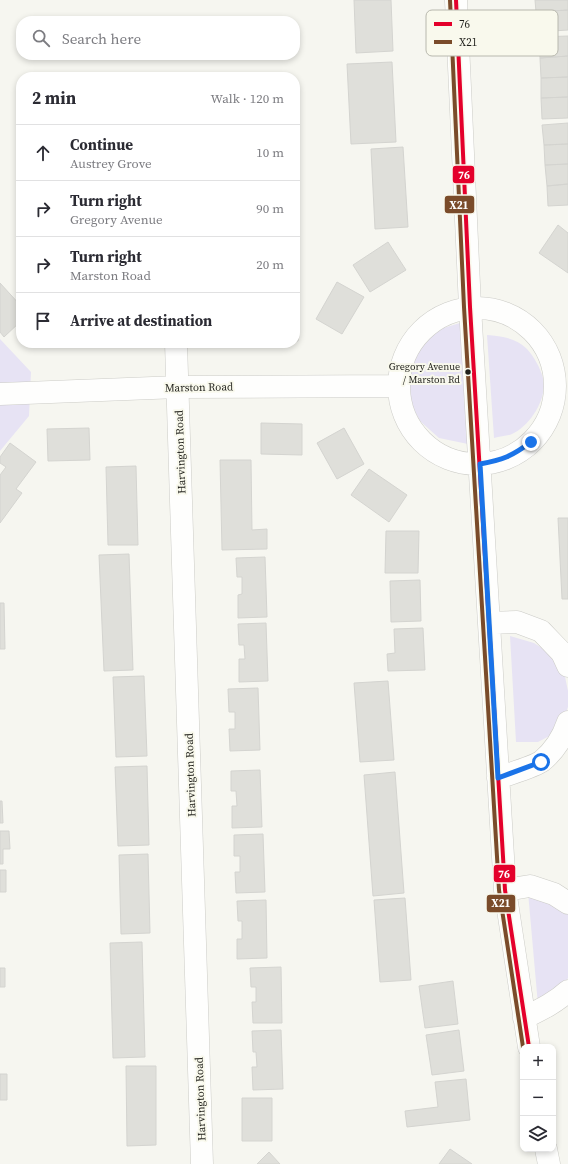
<!DOCTYPE html>
<html lang="en">
<head>
<meta charset="utf-8">
<style>
  :root { --surface:#fff; --page:#f2f2f3; --text:#2b2b33; --muted:#7c7c81; --line:#e1e1e2 }
  body { margin:0; font-family:"Source Serif 4",serif; background:var(--page); color:var(--text) }
  .controls { position:absolute; right:12px; bottom:12px; display:grid; overflow:hidden; border-radius:8px; box-shadow:0 2px 6px #0003 }
  .controls button { width:36px; height:36px; display:grid; place-items:center; padding:0; border:0; border-bottom:1px solid var(--line); background:var(--surface); color:var(--text); font:20px sans-serif }
  .stop { position:absolute; width:12px; height:12px; margin:-9px; border:3px solid #1a73e8; border-radius:50%; background:#fff }
  .stop.end { background:#1a73e8; border-color:#fff; box-shadow:0 1px 4px #0008 }
  .list { margin:0; padding:0; list-style:none }
  h2 { display:flex; justify-content:space-between; align-items:center; height:52px; margin:0; padding:0 16px; font-size:17px }
  h2 small { font-size:13px; font-weight:400; color:var(--muted) }
  .list li { display:grid; grid-template-columns:26px 1fr auto; gap:12px; align-items:center; box-sizing:border-box; height:56px; padding:0 16px; border-top:1px solid var(--line) }
  .list b { display:block; font-size:15px; white-space:nowrap }
  .list p { margin:0; font-size:13px; white-space:nowrap; color:var(--muted) }
  .list em { font-size:13px; font-style:normal; color:var(--muted) }
  .icon { flex:none; width:22px; height:22px; fill:none; stroke:currentColor; stroke-width:2; stroke-linecap:round; stroke-linejoin:round }
  .map { position:relative; flex:none; width:568px; height:1164px; overflow:hidden }
  .search { position:absolute; background:var(--surface); box-shadow:0 2px 6px #0003; left:16px; top:16px; width:284px; height:44px; display:flex; align-items:center; gap:10px; box-sizing:border-box; padding:0 14px; border-radius:16px; color:var(--muted); font-size:15px }
  .panel { position:absolute; background:var(--surface); box-shadow:0 2px 6px #0003; left:16px; top:72px; width:284px; height:276px; border-radius:16px }
  .map>svg:first-child { display:block }
</style>
</head>
<body>
<div class="map">
<svg width="568" height="1164" viewBox="0 0 568 1164">
  <rect width="100%" height="100%" fill="#f6f6f0"/>
  <!-- green -->
  <path fill="#e7e3f4" d="M460,323L468,444L439,438L421,422L411,406L407,386L410,364L422,344L440,329Z
    M487,335C501,336 516,338 527,349C534,357 540,367 543,378C548,398 530,426 512,434C507,436 500,436 494,438Z
    M0,339L31,372L29,416L0,451Z
    M510,636L534,643L553,655L564,672L568,691V707L562,723L553,734L538,742H516Z
    M528,892L568,911V978L564,984L538,1005Z"/>
  <!-- building -->
  <path fill="#dfdfda" stroke="#d4d4d0" d="M354,0H391L393,51L356,53Z
    M535,0H568V10L536,12Z
    M568,10V30L537,32L536,12Z
    M568,36V56L540,58L539,37Z
    M568,56V77L541,78L540,58Z
    M392,62L396,142L351,144L347,64Z
    M568,77V97L541,98V78Z
    M568,97V118L542,119L541,98Z
    M568,123V144L544,145L542,125Z
    M568,144V164L545,165L544,145Z
    M403,147L408,227L375,229L371,149Z
    M568,164V184L547,186L545,165Z
    M568,184V205L548,206L547,186Z
    M558,225L568,233V273L539,253Z
    M388,242L406,270L370,292L353,265Z
    M337,282L364,297L342,334L316,319Z
    M0,283L21,306V321L4,337L0,332Z
    M295,310H299L298,341H295Z
    M46,343H91V345L46,346Z
    M261,423L302,424V455L261,454Z
    M89,428L90,460L48,461L47,429Z
    M344,428L364,464L337,479L317,443Z
    M10,443L36,462L16,489L22,493L0,523V475L6,467L0,463V457Z
    M220,460H251L252,530L267,529V549L222,550Z
    M136,466L138,545H108L106,467Z
    M369,469L407,495L389,522L351,495Z
    M558,518H568V599H562Z
    M386,531H419L418,573H385Z
    M129,554L133,670L104,671L99,555Z
    M265,557L267,617L238,618V595L242,594V577H237L236,558Z
    M420,580L421,621L391,622L390,581Z
    M0,603H4L5,649H0Z
    M266,623L268,681L239,682V659H245L244,645H239L238,624Z
    M423,628L425,670L388,671L387,654L395,653L394,629Z
    M144,676L147,756L116,757L113,677Z
    M388,681L394,760L360,762L354,683Z
    M258,688L260,750L230,751L229,729H235V712H229L228,689Z
    M147,766L149,845L118,846L115,767Z
    M260,770L262,827L232,828V806H237L236,791H231V771Z
    M395,772L404,893L373,896L364,775Z
    M0,801H2L3,823H0Z
    M0,831H9L10,849H3V864H0Z
    M263,834L265,892L236,893L235,872H240V856H234V835Z
    M148,854L150,933L121,934L119,855Z
    M0,870H6V892H0Z
    M405,898L411,980L380,982L374,900Z
    M266,900L267,958L237,959V939H242V921H238L237,901Z
    M142,942L145,1057L113,1058L110,943Z
    M281,967L282,1023H253L252,1002H256V987H251L250,968Z
    M0,968H5V987H0Z
    M453,981L458,1024L425,1028L419,986Z
    M281,1030L283,1089L253,1090L252,1067H257L256,1052H253L252,1031Z
    M459,1030L464,1071L432,1075L426,1035Z
    M126,1066H156V1145L127,1146Z
    M0,1074H7V1100H0Z
    M466,1079L470,1120L407,1127L405,1111L438,1107L435,1082Z
    M242,1098H272V1141H242Z
    M450,1149L472,1164H439Z
    M269,1152L280,1164H257Z"/>
  <g fill="none" stroke-linecap="round" stroke-linejoin="round">
    <!-- street casing -->
    <g stroke="#ccccc7" stroke-width="23">
      <path id="street" d="M456,0L470,307L505,890L529,1047
        M399 386a78 78 0 1 1 156 0a78 78 0 1 1-156 0Z
        M176,343L202,1164
        M0,394L178,387L398,386
        M489,623L517,622L541,631L562,653L568,666
        M498,778C508,774 534,767 542,761C554,751 563,737 568,722
        M505,890L530,886L554,894L568,903
        M524,1018C540,1010 555,1003 568,991
        M546,1149L549,1164"/>
    </g>
    <!-- street -->
    <use href="#street" stroke="#fefefd" stroke-width="22"/>
    <!-- bus-1 casing -->
    <g stroke="#f9f9ed" stroke-width="7">
      <path id="bus-1" d="M456,0L470,307L505,890L529,1047"/>
    </g>
    <!-- bus-2 casing -->
    <g stroke="#f9f9ed" stroke-width="7">
      <path id="bus-2" d="M450,0L464,307L499,890L523,1047"/>
    </g>
    <!-- bus-1 -->
    <use href="#bus-1" stroke="#e4002b" stroke-width="4"/>
    <!-- bus-2 -->
    <use href="#bus-2" stroke="#7a4b2a" stroke-width="4"/>
  </g>
  <g fill="none" stroke-linecap="round" stroke-linejoin="round">
    <!-- route -->
    <path stroke="#1a73e8" stroke-width="5" d="M531,442C512,456 503,460 480,464L498,778L541,762"/>
  </g>
  <!-- markers -->
  <circle fill="#1f1f1a" stroke="#f9f9ed" stroke-width="1.5" cx="468" cy="372" r="3.5"/>
  <g text-anchor="middle" stroke-width="4" stroke-linejoin="round" paint-order="stroke">
    <!-- bus labels -->
    <g font-size="10" fill="#1f1f1a" stroke="#f9f9ed" text-anchor="end">
      <text x="460" y="370">Gregory Avenue<tspan x="460" dy="13">/ Marston Rd</tspan></text>
    </g>
    <!-- street labels -->
    <g font-size="11" fill="#1f1f1a" stroke="#f9f9ed">
      <text transform="translate(199 387) rotate(-1)" y="4">Marston Road</text>
      <text transform="translate(180 452) rotate(-92)" y="4">Harvington Road</text>
      <text transform="translate(190 775) rotate(-92)" y="4">Harvington Road</text>
      <text transform="translate(200 1099) rotate(-92)" y="4">Harvington Road</text>
    </g>
  </g>
  <!-- legend -->
  <rect x="426" y="10" width="132" height="46" rx="6" fill="#f9f9ed" stroke="#b8b8ae" stroke-width="1"/>
  <rect x="434" y="22" width="18" height="4" fill="#e4002b"/>
  <rect x="434" y="40" width="18" height="4" fill="#7a4b2a"/>
  <g font-size="11" fill="#1f1f1a">
    <text x="459" y="28">76</text>
    <text x="459" y="46">X21</text>
  </g>
  <g stroke="#f9f9ed" stroke-width="1.5">
    <rect x="452" y="165" width="23" height="19" rx="4" fill="#e4002b"/>
    <rect x="444" y="195" width="31" height="19" rx="4" fill="#7a4b2a"/>
    <rect x="493" y="864" width="23" height="19" rx="4" fill="#e4002b"/>
    <rect x="486" y="894" width="30" height="19" rx="4" fill="#7a4b2a"/>
  </g>
  <g font-size="11" text-anchor="middle" font-weight="bold" fill="#fff">
    <text x="464" y="179">76</text>
    <text x="459" y="209">X21</text>
    <text x="504" y="878">76</text>
    <text x="501" y="907">X21</text>
  </g>
</svg>
<div class="controls">
<button>+</button>
<button>−</button>
<button><svg class="icon" aria-label="layers" viewBox="0 0 24 24"><path d="M12 4l9 5-9 5-9-5zM3 14l9 5 9-5"/></svg></button>
</div>
<div class="stop" style="left:541px;top:762px"></div>
<div class="stop end" style="left:531px;top:442px"></div>
<div class="search"><svg class="icon" aria-label="search" viewBox="0 0 24 24"><circle cx="10" cy="10" r="6"/><path d="M15 15l6 6"/></svg>Search here</div>
<section class="panel">
<h2>2 min<small>Walk · 120 m</small></h2>
<ul class="list">
<li><svg class="icon" aria-label="ahead" viewBox="0 0 24 24"><path d="M12 20V5M6 11l6-6 6 6"/></svg><div><b>Continue</b><p>Austrey Grove</p></div><em>10 m</em></li>
<li><svg class="icon" aria-label="right" viewBox="0 0 24 24"><path d="M7 20v-9h11M14 6l5 5-5 5"/></svg><div><b>Turn right</b><p>Gregory Avenue</p></div><em>90 m</em></li>
<li><svg class="icon" aria-label="right" viewBox="0 0 24 24"><path d="M7 20v-9h11M14 6l5 5-5 5"/></svg><div><b>Turn right</b><p>Marston Road</p></div><em>20 m</em></li>
<li><svg class="icon" aria-label="arrive" viewBox="0 0 24 24"><path d="M6 21V4h12l-3 4 3 4H6"/></svg><div><b>Arrive at destination</b></div></li>
</ul>
</section>
</div>
</body>
</html>
